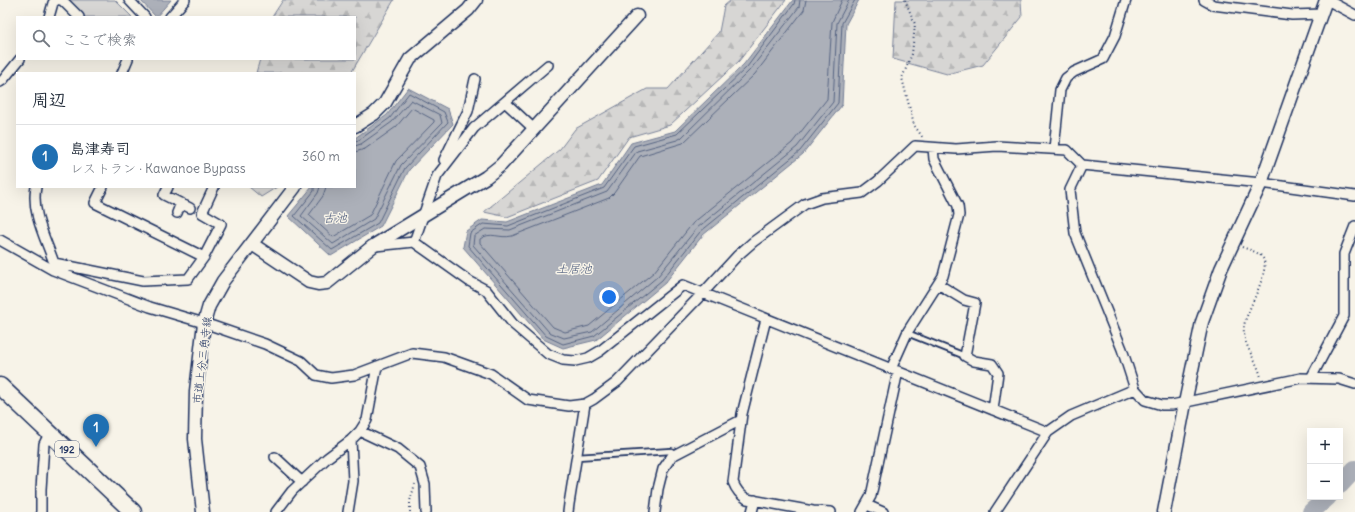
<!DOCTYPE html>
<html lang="ja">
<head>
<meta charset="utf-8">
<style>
  :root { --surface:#fff; --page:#f2f2f3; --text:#1f2937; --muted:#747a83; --line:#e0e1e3; --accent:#1f6fb2 }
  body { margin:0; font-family:Delius,"Klee One",sans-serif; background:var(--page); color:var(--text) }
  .controls { position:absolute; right:12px; bottom:12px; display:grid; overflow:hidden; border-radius:0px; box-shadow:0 4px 16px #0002 }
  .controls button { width:36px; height:36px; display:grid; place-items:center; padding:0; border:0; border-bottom:1px solid var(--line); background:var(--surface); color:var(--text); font:20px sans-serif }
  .you { position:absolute; left:609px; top:297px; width:14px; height:14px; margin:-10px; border:3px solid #fff; border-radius:50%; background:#1a73e8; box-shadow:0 0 0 6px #1a73e833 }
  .badge { display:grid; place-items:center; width:26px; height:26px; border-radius:50%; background:var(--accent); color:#fff; font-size:13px; font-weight:700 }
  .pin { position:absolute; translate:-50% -33px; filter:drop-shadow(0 1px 2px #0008) }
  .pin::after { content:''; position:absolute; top:21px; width:14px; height:12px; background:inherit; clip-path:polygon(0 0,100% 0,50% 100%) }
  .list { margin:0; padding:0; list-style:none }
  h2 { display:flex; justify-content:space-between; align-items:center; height:52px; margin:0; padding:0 16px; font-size:17px }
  h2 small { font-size:13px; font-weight:400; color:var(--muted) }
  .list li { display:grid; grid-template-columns:26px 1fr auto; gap:12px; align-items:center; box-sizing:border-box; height:64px; padding:0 16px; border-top:1px solid var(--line) }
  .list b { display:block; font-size:15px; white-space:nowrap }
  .list p { margin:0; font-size:13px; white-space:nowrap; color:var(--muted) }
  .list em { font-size:13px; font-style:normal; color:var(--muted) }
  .icon { flex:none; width:22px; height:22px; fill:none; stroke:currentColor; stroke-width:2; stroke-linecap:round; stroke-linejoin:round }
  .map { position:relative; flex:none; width:1355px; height:512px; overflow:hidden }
  .search { position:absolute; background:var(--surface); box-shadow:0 4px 16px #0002; left:16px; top:16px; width:340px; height:44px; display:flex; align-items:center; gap:10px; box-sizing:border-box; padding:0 14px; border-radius:0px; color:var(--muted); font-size:15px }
  .panel { position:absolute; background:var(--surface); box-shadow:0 4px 16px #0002; left:16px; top:72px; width:340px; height:116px; border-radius:0px }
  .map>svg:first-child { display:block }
</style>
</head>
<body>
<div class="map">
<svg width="1355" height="512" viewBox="0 0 1355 512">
  <defs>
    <pattern id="forest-firs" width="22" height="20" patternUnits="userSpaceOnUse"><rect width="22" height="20" fill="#d7d6d4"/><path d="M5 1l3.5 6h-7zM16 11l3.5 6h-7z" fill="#b8b8b8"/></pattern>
  </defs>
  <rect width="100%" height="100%" fill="#f7f3e8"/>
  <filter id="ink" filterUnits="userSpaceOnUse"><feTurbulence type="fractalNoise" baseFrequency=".025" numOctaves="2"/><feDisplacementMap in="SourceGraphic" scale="8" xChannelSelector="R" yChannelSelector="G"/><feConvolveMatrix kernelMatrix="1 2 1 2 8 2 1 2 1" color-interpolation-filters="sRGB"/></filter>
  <g filter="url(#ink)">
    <!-- green -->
    <path fill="#d7d6d4" stroke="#798299" d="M64,0H115L132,17H81Z"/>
    <!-- forest -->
    <path fill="url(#forest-firs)" stroke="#798299" d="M283,0H394L351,73H256L260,59H355V17H272Z
      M731,0H786L739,61L670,125L629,137L598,181L507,217L484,212L560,149L575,129L647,89H668L719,32L724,6Z
      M896,0H1021L1022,17L983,65L947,74L893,59Z
      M249,187H277L261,197Z"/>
    <!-- water -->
    <path fill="#acb0b9" stroke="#727c95" d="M140,0H171L156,17Z
      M793,0H859L846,24L842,105L803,154L703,235L665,283L596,340L563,348L543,339L463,247L466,231L482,220L507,222L602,185L631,143L675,131L744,64Z
      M408,88L448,109L453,124L409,170L381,226L331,256L288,216L312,187H355V138L387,115Z"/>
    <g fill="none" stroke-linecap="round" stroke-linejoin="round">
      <!-- shore -->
      <path stroke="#556382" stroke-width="1" d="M795,0L794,4L747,67L677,134L634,146L604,188L508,226L483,224L470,233L468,246L546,336L563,344L594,336L662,280L700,232L800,151L838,103L842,23L855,0
        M800,0L799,7L750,70L681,138L677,140L637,151L607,192L510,230L485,229L474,236L473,245L549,332L564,338L592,332L658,276L697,228L797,147L833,102L837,23L849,0
        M806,0L804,10L755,74L683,143L640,156L614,193L609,198L512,236C499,239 491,231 480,239V243L553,327L565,332L589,326L654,272L693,223L792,143L827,99L832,22L842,0
        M314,187V191L294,216L332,250L378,223L405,168L448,122L444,112L409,93L390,118L359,140L355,141
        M320,187L318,193L301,216L333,244L374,219L401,165L442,123L440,115L411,100L392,122L361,144L355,146
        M326,187L323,196L309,215L333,237L370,215L396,161L434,122V120L412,108L396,127L365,149L355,152"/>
      <!-- river -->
      <path stroke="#acb0b9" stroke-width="18" d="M1340,485L1355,469
        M1311,512L1328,497"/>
      <!-- service casing -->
      <g stroke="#1b2f5e" stroke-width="8">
        <path id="service" d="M907,333L965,356
          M577,457L671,451L676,454"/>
      </g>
      <!-- minor casing -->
      <g stroke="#1b2f5e" stroke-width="12">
        <path id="minor" d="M60,0H62L79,17
          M129,0L145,17
          M1204,0L1213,5L1292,15L1322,14
          M1327,0L1355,15
          M49,17L53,3L56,0
          M170,17L185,0
          M548,65L474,128L437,176L414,242L469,281L486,290L513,324L548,354L563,360L575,361L588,358L600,351L683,285L1048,432
          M122,73L128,59
          M0,82L3,80L20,59
          M505,102L534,129
          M1054,149L1060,90L1066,78L1074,72L1103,59L1115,36L1126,0
          M444,160L468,111L475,79
          M1082,165L1070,190L1075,233L1122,349L1135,389L1145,400L1162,405H1172L1301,378L1339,379L1355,384
          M36,187C31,213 46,239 54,263V268
          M103,187L95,203L204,257
          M168,187L164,195L190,208
          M177,213L181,203
          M0,240L53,270L150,307L204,323L265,344L301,361L316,375L331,378L354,375L412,353L444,357L491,374L528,400L569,406L585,404L594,399L617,382L703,293L737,256L753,242L805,204L822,198L862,193L878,181L915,146L956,149L997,146L1067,150L1082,165L1261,183L1355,196
          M375,246L414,242
          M54,263L143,281L188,279L204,257L221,224L202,213L214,187
          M938,284L964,300L975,303L965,356L974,361L992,364L998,373L993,410
          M766,319L742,414L733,482C736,490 740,495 747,499L813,511L831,512
          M891,369L908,331L943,276L959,215L958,206L934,159L933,148
          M1311,378L1344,316V254L1355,226
          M360,431L398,449L420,467L425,484L426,512
          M275,457L302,482
          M867,505L883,512
          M41,512V489L44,444L46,440
          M276,512L292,491L327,458L351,440L360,431L367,420L377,366
          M348,512L353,481L351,440
          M568,512L569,504L585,404
          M655,512L658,489L663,469L672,456L741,420
          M752,512L755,500
          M862,512L871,496L898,371
          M995,512L1048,432L1071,416L1135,389"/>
      </g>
      <!-- tertiary casing -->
      <g stroke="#1b2f5e" stroke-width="15">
        <path id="tertiary" d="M355,126L374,114L385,103L410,59L468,10L476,0
          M252,244L309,282L318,284L327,283L373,246L486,177L501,165L637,16
          M203,512L195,439L196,391L204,323L209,306L223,281L295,187
          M1164,512L1185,403L1202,322L1221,269L1261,183L1326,0"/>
      </g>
      <!-- trunk casing -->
      <g stroke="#1b2f5e" stroke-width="19">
        <path id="trunk" d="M0,386L133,512"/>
      </g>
      <!-- path -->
      <path stroke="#1b2f5e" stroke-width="2" stroke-dasharray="1 3" stroke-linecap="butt" d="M905,0L915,24L912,54L902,78L914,125L923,138
        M1242,247C1249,250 1257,251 1262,257C1273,269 1245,312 1244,327C1242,345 1257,360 1261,377
        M410,512V501L415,484"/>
      <!-- service -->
      <use href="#service" stroke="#f7f3e8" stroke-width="4.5"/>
      <!-- minor -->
      <use href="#minor" stroke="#f7f3e8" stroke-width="9"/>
      <!-- tertiary -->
      <use href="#tertiary" stroke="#f7f3e8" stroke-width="12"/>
      <!-- trunk -->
      <use href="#trunk" stroke="#f7f3e8" stroke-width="16"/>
    </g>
  </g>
  <g text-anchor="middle" stroke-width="3" stroke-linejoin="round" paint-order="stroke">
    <!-- shield labels -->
    <rect fill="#f7f3e8" stroke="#5d6a87" stroke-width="1" x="55" y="441" width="24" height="16" rx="3"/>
    <g font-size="10" font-weight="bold" fill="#1b2f5e">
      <text x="67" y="453">192</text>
    </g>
    <!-- street labels -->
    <g font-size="11" fill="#1b2f5e" stroke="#f7f3e8">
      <text transform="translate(202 360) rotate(-83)" y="4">市道上分三角寺線</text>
    </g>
    <!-- water labels -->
    <g font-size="12" font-style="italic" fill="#465679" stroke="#f7f3e8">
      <text x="335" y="222">古池</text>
      <text x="574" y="273">土居池</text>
    </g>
  </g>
</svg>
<div class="controls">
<button>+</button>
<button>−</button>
</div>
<div class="you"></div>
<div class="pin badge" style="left:96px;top:447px">1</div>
<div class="search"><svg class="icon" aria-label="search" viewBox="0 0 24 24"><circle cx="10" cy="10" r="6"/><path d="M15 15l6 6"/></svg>ここで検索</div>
<section class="panel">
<h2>周辺<small></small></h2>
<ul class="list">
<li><span class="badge">1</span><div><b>島津寿司</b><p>レストラン · Kawanoe Bypass</p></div><em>360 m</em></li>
</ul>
</section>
</div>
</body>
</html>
